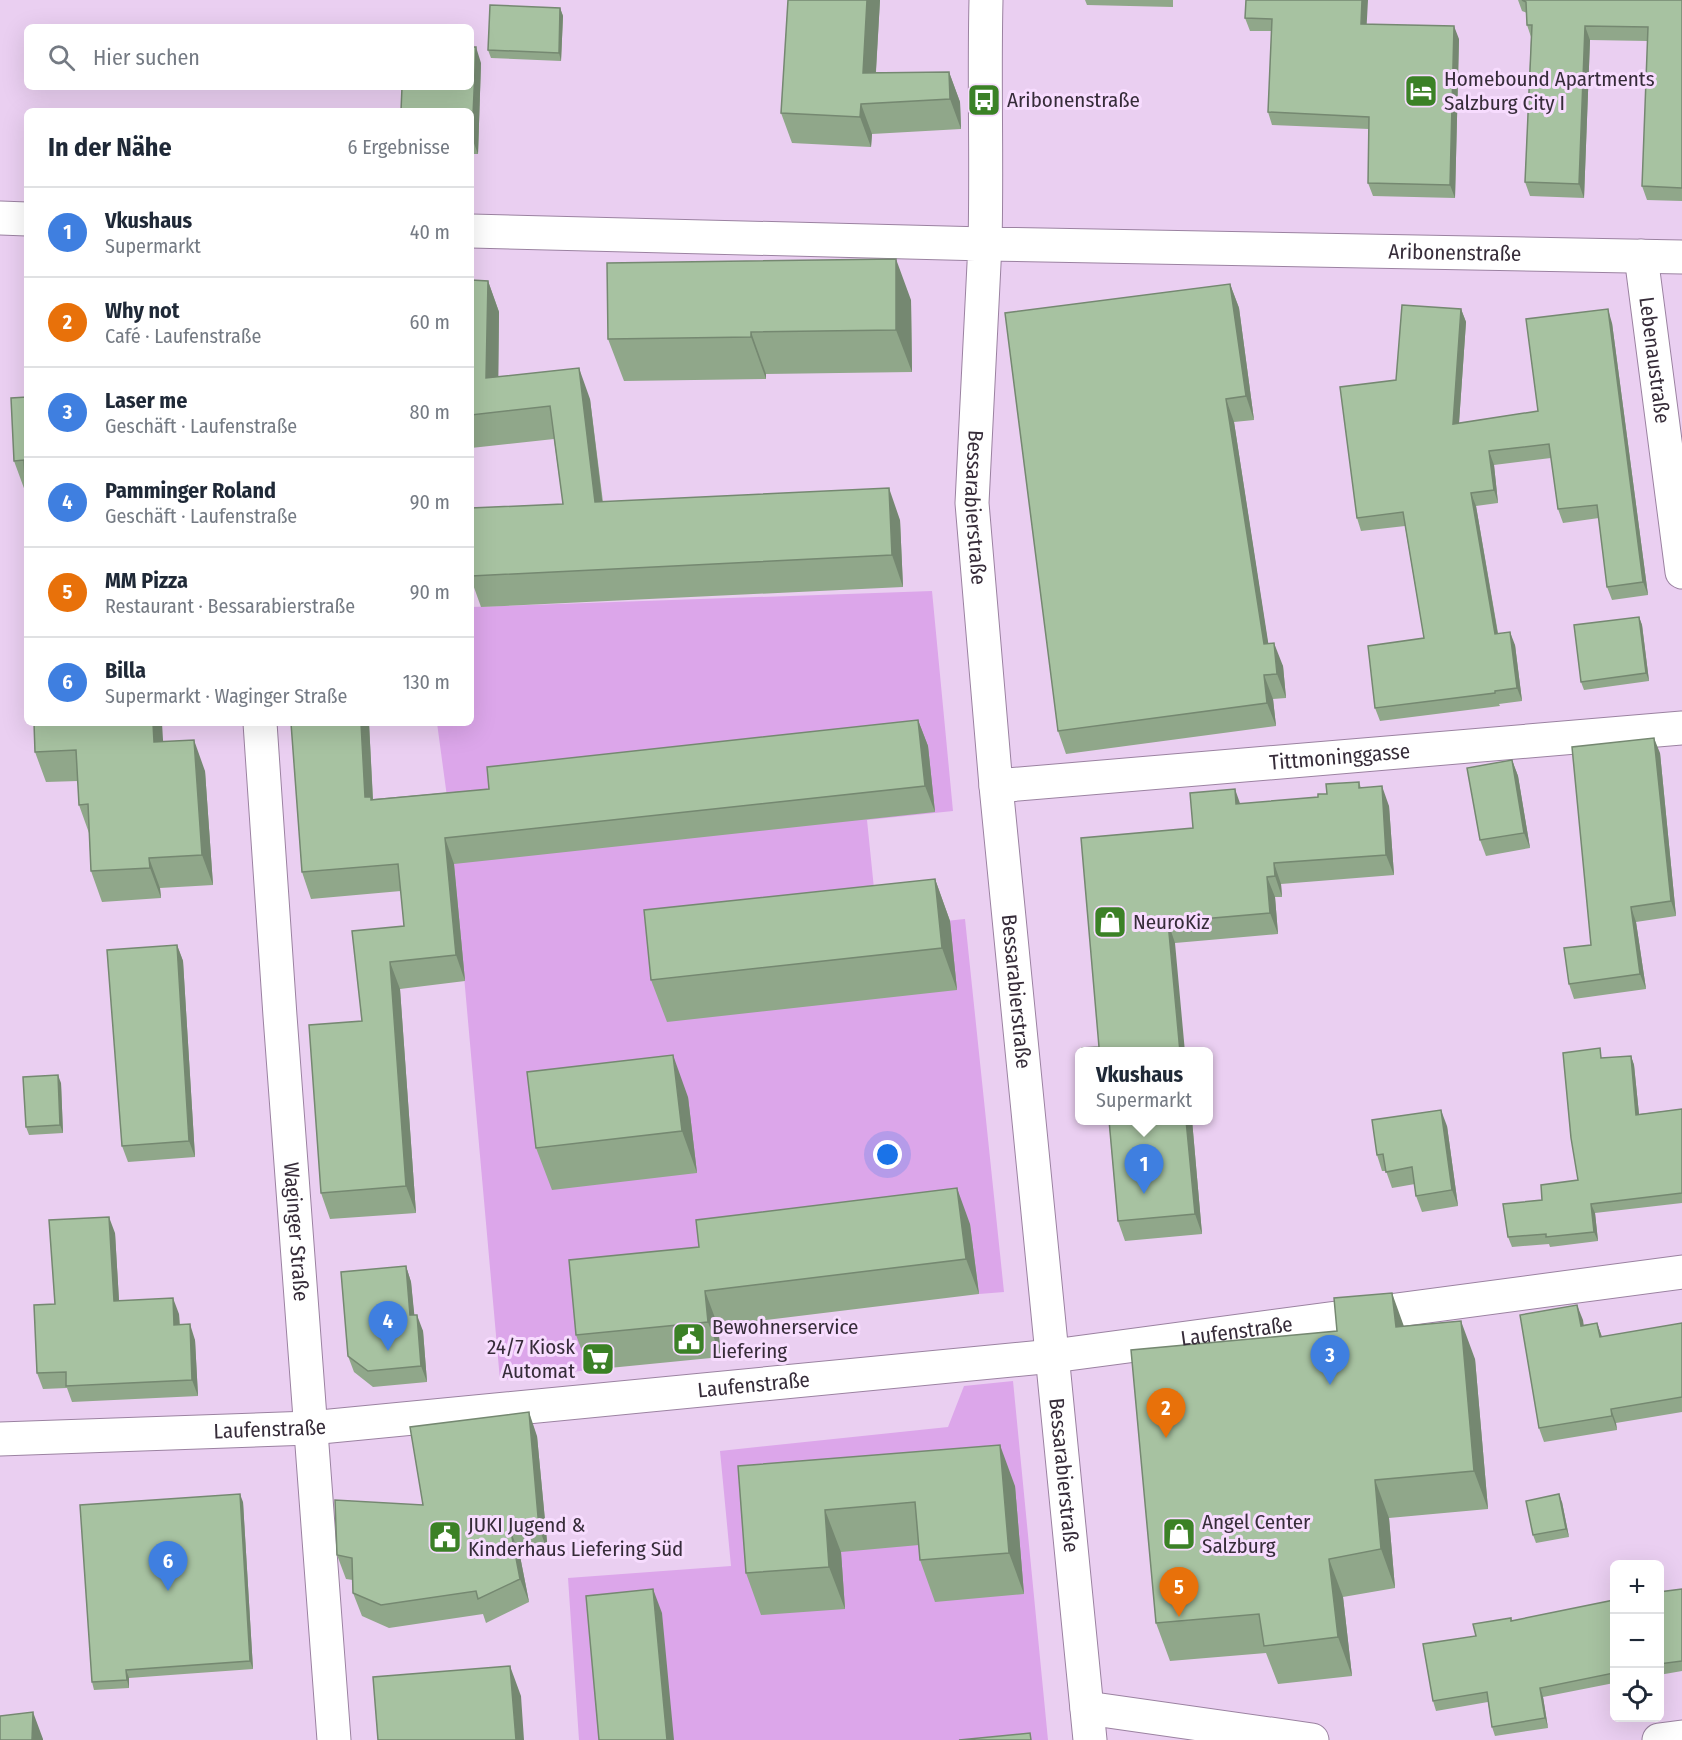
<!DOCTYPE html>
<html lang="de">
<head>
<meta charset="utf-8">
<style>
  :root { --surface:#fff; --page:#f6f6f7; --text:#1f2937; --muted:#747a83; --line:#e0e1e3; --accent:#0b8043 }
  body { margin:0; font-family:"Fira Sans Condensed",sans-serif; background:var(--page); color:var(--text) }
  .controls { position:absolute; right:18px; bottom:18px; display:grid; overflow:hidden; border-radius:9px; box-shadow:0 6px 24px #0002 }
  .controls button { width:54px; height:54px; display:grid; place-items:center; padding:0; border:0; border-bottom:2px solid var(--line); background:var(--surface); color:var(--text); font:30px sans-serif }
  .you { position:absolute; left:888px; top:1155px; width:21px; height:21px; margin:-15px; border:4px solid #fff; border-radius:50%; background:#1a73e8; box-shadow:0 0 0 9px #1a73e833 }
  .badge { display:grid; place-items:center; width:39px; height:39px; border-radius:50%; background:var(--accent); color:#fff; font-size:20px; font-weight:700 }
  .pin { position:absolute; translate:-50% -50px; filter:drop-shadow(0 2px 3px #0008) }
  .pin::after { content:''; position:absolute; top:32px; width:21px; height:18px; background:inherit; clip-path:polygon(0 0,100% 0,50% 100%) }
  .popup { position:absolute; left:1075px; top:1047px; width:138px; height:78px; box-sizing:border-box; display:grid; place-content:center; border-radius:9px; background:var(--surface); filter:drop-shadow(0 2px 4px #0005); font-size:20px; white-space:nowrap; color:var(--muted) }
  .popup b { font-size:22px; color:var(--text) }
  .popup::after { content:''; position:absolute; left:50%; top:100%; margin-left:-12px; border:12px solid transparent; border-top-color:var(--surface) }
  .list { margin:0; padding:0; list-style:none }
  h2 { display:flex; justify-content:space-between; align-items:center; height:78px; margin:0; padding:0 24px; font-size:26px }
  h2 small { font-size:20px; font-weight:400; color:var(--muted) }
  .list li { display:grid; grid-template-columns:39px 1fr auto; gap:18px; align-items:center; box-sizing:border-box; height:90px; padding:0 24px; border-top:2px solid var(--line) }
  .list b { display:block; font-size:22px; white-space:nowrap }
  .list p { margin:0; font-size:20px; white-space:nowrap; color:var(--muted) }
  .list em { font-size:20px; font-style:normal; color:var(--muted) }
  .icon { flex:none; width:33px; height:33px; fill:none; stroke:currentColor; stroke-width:2; stroke-linecap:round; stroke-linejoin:round }
  .map { position:relative; flex:none; width:1682px; height:1740px; overflow:hidden }
  .search { position:absolute; background:var(--surface); box-shadow:0 6px 24px #0002; left:24px; top:24px; width:450px; height:66px; display:flex; align-items:center; gap:15px; box-sizing:border-box; padding:0 21px; border-radius:9px; color:var(--muted); font-size:22px }
  .panel { position:absolute; background:var(--surface); box-shadow:0 6px 24px #0002; left:24px; top:108px; width:450px; height:618px; border-radius:9px }
  .map>svg:first-child { display:block }
</style>
</head>
<body>
<div class="map">
<svg width="1682" height="1740" viewBox="0 0 1682 1740">
  <rect width="100%" height="100%" fill="#eacff1"/>
  <!-- green -->
  <path fill="#dca6ea" d="M932,591L953,811L867,820L878,928L965,919L1004,1292L979,1294L970,1224L589,1370L500,1380L450,819L437,723H471V607Z
    M1013,1381L1048,1740H579L568,1578L731,1566L720,1451L948,1427L964,1386Z"/>
  <g fill="none" stroke-linecap="round" stroke-linejoin="round">
    <!-- minor casing -->
    <g stroke="#9b82a1" stroke-width="35">
      <g id="minor">
        <path d="M0,218L27,219"/>
        <path id="s1" d="M471,231L985,244L972,503L996,786L1090,1740"/>
        <path id="s2" d="M1641,256L1682,572"/>
        <path id="s3" d="M260,723L280,1016L334,1740"/>
        <path id="s4" d="M996,786L1682,728"/>
        <path id="s5" d="M0,1439L310,1428L1053,1356L1682,1272"/>
        <path d="M1087,1708L1312,1740"/>
        <path d="M1659,1740L1682,1737"/>
      </g>
    </g>
    <!-- tertiary casing -->
    <g stroke="#9b82a1" stroke-width="35">
      <g id="tertiary">
        <path id="s6" d="M986,0C984,81 987,162 985,244L1682,257"/>
      </g>
    </g>
    <!-- minor -->
    <use href="#minor" stroke="#fff" stroke-width="33"/>
    <!-- tertiary -->
    <use href="#tertiary" stroke="#fff" stroke-width="33"/>
  </g>
  <!-- wall -->
  <path fill="#90a78a" d="M788,0H880L876,72H949L960,102L961,129L872,134L871,147L792,143L781,113Z
    M1085,0H1173V7L1087,5Z
    M1246,0L1366,24L1459,39L1455,198L1373,196L1368,183L1369,129L1272,125L1268,112L1272,31H1250L1245,18Z
    M1518,0H1682V201L1647,200L1642,186L1648,41L1590,40L1584,198L1530,196L1525,182L1531,37L1527,25V13L1522,11Z
    M560,8L563,16L561,61L491,58L488,50Z
    M481,63L478,154H471V111Z
    M471,280L488,281L499,312L498,377L590,399L603,502L900,520L903,587L481,607L471,579V508L563,504L554,439L471,448Z
    M1230,284L1239,308L1254,420L1234,422L1268,644L1283,666L1286,698L1273,699L1276,726L1066,754L1058,731Z
    M911,300L912,372L766,374V379L624,381L608,339Z
    M1461,309L1466,322L1459,423L1538,411L1612,323L1648,595L1612,600L1607,587L1599,518L1563,523L1558,509L1551,458L1494,465L1498,503L1476,506L1498,633L1515,645L1522,701L1499,704L1500,706L1380,721L1375,708L1424,638L1405,526L1361,531L1357,518L1396,380Z
    M27,397L26,491H25L14,461Z
    M1639,617L1642,625L1649,681L1584,690L1581,682Z
    M918,720L928,746L935,812L454,864L465,981L400,989L416,1213L330,1219L321,1193L362,1021L404,926L401,891L311,899L302,872L291,723H369L373,799L489,789Z
    M163,742L205,771L213,885L160,888L161,898L102,902L91,871L89,833L79,805L78,781L46,782L35,752Z
    M1660,753L1676,916L1636,922L1646,989L1574,999L1569,984L1591,945Z
    M1512,760L1518,776L1530,848L1486,856L1480,840Z
    M1359,782L1361,788L1389,806L1394,875L1281,884L1282,897H1275L1278,934L1175,943L1099,1047L1193,828L1240,804L1318,797Z
    M935,879L950,921L957,990L667,1022L651,980Z
    M177,945L183,961L195,1157L128,1162L122,1146Z
    M1631,1056L1634,1065L1639,1114L1682,1109V1203L1595,1213L1598,1241L1550,1247L1549,1244L1512,1247L1508,1237L1578,1180L1603,1058Z
    M61,1083L63,1133L29,1135L26,1127Z
    M688,1097L697,1173L552,1190L536,1148Z
    M1093,1120H1192L1202,1234L1125,1241L1118,1221L1109,1123L1094,1125Z
    M1447,1126L1458,1206L1422,1212L1416,1196L1415,1184L1392,1188L1386,1171H1382L1377,1155Z
    M970,1224L979,1294L718,1326L721,1357L589,1370L576,1335L569,1260Z
    M115,1233L119,1301L179,1314L180,1325L195,1340L198,1396L72,1402L67,1388L43,1389L37,1373L55,1304Z
    M406,1266L411,1282L414,1315L423,1331L427,1382L373,1387L354,1372L348,1356Z
    M1583,1320V1325L1597,1323L1602,1337L1682,1323V1412L1616,1423L1617,1430L1544,1442L1539,1428Z
    M1405,1327L1475,1359L1488,1509L1389,1518L1395,1588L1343,1597L1352,1676L1278,1684L1266,1653L1170,1661L1156,1623Z
    M537,1436L548,1552L520,1556L529,1602L486,1623L483,1614L389,1628L362,1616L353,1593V1580L346,1579L337,1555Z
    M738,1466L1015,1486L1024,1594L935,1602L920,1560L919,1545L841,1552L845,1609L761,1615L746,1573Z
    M243,1502L253,1669L129,1678V1688L94,1690L92,1682Z
    M1562,1502L1569,1537L1536,1543L1533,1535Z
    M1682,1589V1671L1659,1675V1592Z
    M1614,1600V1683L1543,1697L1548,1728L1495,1736L1492,1727L1488,1702L1436,1711L1433,1701L1511,1618L1512,1621Z"/>
  <!-- shaded-wall -->
  <path fill="#758871" d="M867,0H880L874,103L863,73Z
    M1362,0H1368L1366,37L1361,24Z
    M560,8L563,16L561,61L559,53Z
    M1454,26L1459,39L1455,198L1450,185Z
    M1585,26L1590,40L1584,198L1579,184Z
    M476,47L481,63L478,154L472,138Z
    M949,72L960,102L961,129L950,99Z
    M861,104L872,134L871,147L860,117Z
    M896,259L911,300L912,372L896,330Z
    M488,281L499,312L498,410L486,378Z
    M1230,284L1239,308L1254,420L1246,396Z
    M1461,309L1466,322L1458,437L1453,424Z
    M1608,309L1612,323L1648,595L1643,582Z
    M751,332L766,374V379L751,337Z
    M579,368L590,399L606,533L595,502Z
    M1226,399L1234,422L1272,667L1264,644Z
    M1489,451L1494,465L1498,503L1494,490Z
    M889,488L900,520L903,587L892,555Z
    M1471,493L1476,506L1500,647L1495,634Z
    M1639,617L1642,625L1649,681L1646,673Z
    M1510,632L1515,645L1522,701L1517,688Z
    M1274,643L1283,666L1286,698L1277,674Z
    M1264,675L1273,699L1276,726L1267,703Z
    M918,720L928,746L935,812L925,786Z
    M153,723H162L165,773L154,742Z
    M361,723H369L373,803L365,797Z
    M1654,738L1660,753L1676,916L1671,901Z
    M194,740L205,771L213,885L202,855Z
    M1512,760L1518,776L1530,848L1524,833Z
    M1382,786L1389,806L1394,875L1386,855Z
    M1235,789L1242,809L1236,804Z
    M445,838L454,864L465,981L456,955Z
    M149,858L160,888L161,898L150,868Z
    M1274,863L1281,884L1282,897L1275,876Z
    M1267,877L1275,897L1278,934L1270,913Z
    M935,879L950,921L957,990L942,948Z
    M1631,907L1636,922L1646,989L1640,974Z
    M1168,922L1175,943L1185,1052H1180Z
    M177,945L183,961L195,1157L189,1141Z
    M390,962L400,989L416,1213L406,1186Z
    M673,1055L688,1097L697,1173L682,1131Z
    M1631,1056L1634,1065L1640,1124L1636,1115Z
    M58,1075L61,1083L63,1133L60,1125Z
    M1441,1110L1447,1126L1458,1206L1452,1190Z
    M1186,1120H1192L1202,1234L1195,1214Z
    M957,1188L970,1224L979,1294L966,1259Z
    M1591,1204L1595,1213L1598,1241L1594,1232Z
    M109,1217L115,1233L120,1317L114,1301Z
    M406,1266L411,1282L416,1331L410,1315Z
    M705,1291L718,1326L721,1357L708,1322Z
    M1392,1293L1406,1332L1396,1327Z
    M173,1298L179,1314L180,1341L174,1325Z
    M1577,1305L1583,1320L1586,1340L1581,1326Z
    M417,1315L423,1331L427,1382L421,1366Z
    M1461,1321L1475,1359L1488,1509L1474,1471Z
    M1597,1323L1602,1337H1600Z
    M190,1324L195,1340L198,1396L192,1380Z
    M1611,1409L1616,1423L1617,1430L1612,1416Z
    M529,1412L537,1436L548,1552L539,1528Z
    M1000,1445L1015,1486L1024,1594L1009,1553Z
    M1375,1480L1389,1518L1395,1588L1381,1549Z
    M240,1494L243,1502L253,1669L250,1661Z
    M1559,1494L1562,1502L1569,1537L1566,1529Z
    M825,1510L841,1552L845,1609L829,1567Z
    M511,1532L520,1556L529,1602L520,1579Z
    M1329,1559L1343,1597L1352,1676L1338,1637Z
    M653,1589L662,1613L674,1740H667Z
    M510,1666L521,1696L524,1740H516Z
    M126,1670L129,1678V1688L127,1680Z
    M1540,1688L1543,1697L1548,1728L1545,1718Z
    M33,1712L43,1739V1740H32Z"/>
  <!-- building -->
  <path fill="#a7c2a1" stroke="#758871" stroke-width="1.5" d="M788,0H867L863,73L949,72L950,99L861,104L860,117L781,113Z
    M1246,0H1362L1361,24L1454,26L1450,185L1368,183L1369,117L1268,112L1272,19L1245,18Z
    M1522,0H1682V188L1642,186L1648,27L1585,26L1579,184L1525,182L1532,25H1527L1526,2Z
    M490,5L560,8L559,53L488,50Z
    M471,47H476L472,138L471,111H401L402,87H471Z
    M896,259V330L751,332V337L608,339L607,263Z
    M471,280L488,281L486,378L579,368L595,502L889,488L892,555L471,576V508L563,504L550,406L471,415Z
    M1230,284L1246,396L1226,399L1264,644L1274,643L1277,674L1264,675L1267,703L1058,731L1005,313Z
    M1402,305L1461,309L1453,424L1538,411L1526,319L1608,309L1643,582L1607,587L1597,505L1558,509L1549,444L1489,451L1494,490L1471,493L1495,634L1510,632L1517,688L1495,691V693L1375,708L1368,646L1424,638L1403,512L1357,518L1340,387L1396,380Z
    M27,397V514L24,460L14,461L11,398Z
    M1639,617L1646,673L1581,682L1574,625Z
    M918,720L925,786L445,838L456,955L390,962L406,1186L321,1193L309,1025L362,1021L352,931L404,926L398,864L302,872L291,723H361L365,797H371V800L489,789L487,767Z
    M34,723H153L154,742L194,740L202,855L149,858L150,868L91,871L88,804L79,805L76,750L35,752Z
    M1654,738L1671,901L1631,907L1640,974L1569,984L1564,948L1591,945L1572,747Z
    M1512,760L1524,833L1480,840L1467,768Z
    M1359,782V788L1382,786L1386,855L1274,863L1275,876L1267,877L1270,913L1168,922L1180,1052H1082V1048L1099,1047L1081,838L1193,828L1190,793L1235,789L1236,804L1318,797V794H1327L1326,784Z
    M935,879L942,948L651,980L644,910Z
    M177,945L189,1141L122,1146L107,950Z
    M1600,1048L1601,1058L1631,1056L1636,1115L1682,1109V1193L1591,1204L1594,1232L1546,1237V1234L1508,1237L1503,1204L1542,1200L1541,1185L1578,1180L1571,1138L1563,1053Z
    M673,1055L682,1131L536,1148L527,1072Z
    M58,1075L60,1125L26,1127L23,1077Z
    M1441,1110L1452,1190L1416,1196L1412,1167L1386,1172L1383,1154L1377,1155L1372,1120Z
    M1109,1120H1186L1195,1214L1118,1221Z
    M957,1188L966,1259L705,1291L708,1322L576,1335L569,1260L699,1247L696,1220Z
    M109,1217L114,1301L173,1298L174,1325L190,1324L192,1380L66,1386V1372L37,1373L34,1305L55,1304L49,1220Z
    M406,1266L410,1315H417L421,1366L368,1371L348,1356L341,1272Z
    M1392,1293L1396,1327L1461,1321L1474,1471L1375,1480L1381,1549L1329,1559L1338,1637L1264,1646L1259,1614L1156,1623L1131,1350L1337,1331L1334,1298Z
    M1577,1305L1581,1326L1597,1323L1600,1337L1682,1323V1397L1611,1409L1612,1416L1539,1428L1520,1315Z
    M529,1412L539,1528L511,1532L520,1579L478,1599L476,1591L381,1605L353,1593L352,1558L337,1555L335,1500L423,1505L410,1427Z
    M1000,1445L1009,1553L920,1560L915,1502L825,1510L829,1567L746,1573L738,1466Z
    M240,1494L250,1661L126,1670L127,1680L92,1682L80,1505Z
    M1559,1494L1566,1529L1533,1535L1526,1501Z
    M653,1589L667,1740H599L586,1596Z
    M1682,1589V1661L1659,1664V1592Z
    M1614,1600V1673L1540,1688L1545,1718L1492,1727L1487,1692L1433,1701L1423,1644L1476,1636L1473,1624L1511,1618V1621Z
    M510,1666L516,1740H378L373,1677Z
    M33,1712L32,1740H0V1716Z
    M1030,1733L1031,1740H959Z"/>
  <!-- icons -->
  <defs>
    <g id="hotel-square" transform="scale(1.725)"><rect x="-9" y="-9" width="18" height="18" rx="4" fill="#3b8126" stroke="#f7dcfe"/><path d="M-6-4.5h1.5V1H6V5H4.5V3h-9V5H-6ZM-4 0a1.8 1.8 0 1 1 3.6 0ZM.5 0V-2.5h3Q6-2.5 6 0Z" fill="#fff"/></g>
    <g id="bus-square" transform="scale(1.725)"><rect x="-9" y="-9" width="18" height="18" rx="4" fill="#3b8126" stroke="#f7dcfe"/><path d="M-5-6H5V4H4V6H2V4H-2V6H-4V4H-5ZM-3.5-4V0h7V-4ZM-3.5 1.2v1.5H-2V1.2ZM2 1.2v1.5H3.5V1.2Z" fill="#fff"/></g>
    <g id="shop-square" transform="scale(1.725)"><rect x="-9" y="-9" width="18" height="18" rx="4" fill="#3b8126" stroke="#f7dcfe"/><path d="M-5-2.5h2.3a2.7 3.5 0 0 1 5.4 0H5L5.5 6h-11ZM-1.5-2.5h3a1.5 2.3 0 0 0-3 0Z" fill="#fff"/></g>
    <g id="civic-square" transform="scale(1.725)"><rect x="-9" y="-9" width="18" height="18" rx="4" fill="#3b8126" stroke="#f7dcfe"/><path d="M-.6-6.5H3V-4.5H.6V-3L4-1V1h2V6H-6V1h2V-1L-.6-3ZM-1.2 2.5V6h2.4V2.5Z" fill="#fff"/></g>
    <g id="supermarket-square" transform="scale(1.725)"><rect x="-9" y="-9" width="18" height="18" rx="4" fill="#3b8126" stroke="#f7dcfe"/><path d="M-6-5.5h2.5l.6 2H6L4.5 2H-2.5L-4.4-4H-6ZM-1.5 3.2a1.3 1.3 0 1 0 .1 0ZM3 3.2a1.3 1.3 0 1 0 .1 0Z" fill="#fff"/></g>
  </defs>
  <g fill-rule="evenodd">
    <use href="#hotel-square" x="1421" y="91"/>
    <use href="#bus-square" x="984" y="100"/>
    <use href="#shop-square" x="1110" y="922"/>
    <use href="#civic-square" x="689" y="1339"/>
    <use href="#supermarket-square" x="598" y="1359"/>
    <use href="#shop-square" x="1179" y="1534"/>
    <use href="#civic-square" x="445" y="1537"/>
  </g>
  <g text-anchor="middle" stroke-width="6" stroke-linejoin="round" paint-order="stroke">
    <!-- poi labels -->
    <g font-size="21" fill="#362c39" stroke="#f7dcfe" text-anchor="start">
      <text x="1444" y="86">Homebound Apartments<tspan x="1444" dy="24">Salzburg City I</tspan></text>
      <text x="1007" y="107">Aribonenstraße</text>
      <text x="1133" y="929">NeuroKiz</text>
      <text x="712" y="1334">Bewohnerservice<tspan x="712" dy="24">Liefering</tspan></text>
      <text x="575" y="1354" text-anchor="end">24/7 Kiosk<tspan x="575" dy="24">Automat</tspan></text>
      <text x="1202" y="1529">Angel Center<tspan x="1202" dy="24">Salzburg</tspan></text>
      <text x="468" y="1532">JUKI Jugend &amp;<tspan x="468" dy="24">Kinderhaus Liefering Süd</tspan></text>
    </g>
    <!-- street labels -->
    <g font-size="21" fill="#362c39" stroke="#f7dcfe">
      <text dy="7" stroke="none"><textPath href="#s6" startOffset="714">Aribonenstraße</textPath></text>
      <text dy="7" stroke="none"><textPath href="#s2" startOffset="105">Lebenaustraße</textPath></text>
      <text dy="7" stroke="none"><textPath href="#s1" startOffset="778">Bessarabierstraße</textPath></text>
      <text dy="7" stroke="none"><textPath href="#s4" startOffset="345">Tittmoninggasse</textPath></text>
      <text dy="7" stroke="none"><textPath href="#s1" startOffset="1264">Bessarabierstraße</textPath></text>
      <text dy="7" stroke="none"><textPath href="#s3" startOffset="510">Waginger Straße</textPath></text>
      <text dy="7" stroke="none"><textPath href="#s5" startOffset="1242">Laufenstraße</textPath></text>
      <text dy="7" stroke="none"><textPath href="#s5" startOffset="756">Laufenstraße</textPath></text>
      <text dy="7" stroke="none"><textPath href="#s5" startOffset="270">Laufenstraße</textPath></text>
      <text dy="7" stroke="none"><textPath href="#s1" startOffset="1750">Bessarabierstraße</textPath></text>
    </g>
  </g>
</svg>
<div class="controls">
<button>+</button>
<button>−</button>
<button><svg class="icon" aria-label="locate" viewBox="0 0 24 24"><circle cx="12" cy="12" r="6"/><path d="M12 2v4M12 18v4M2 12h4M18 12h4"/></svg></button>
</div>
<div class="you"></div>
<div class="pin badge" style="left:1144px;top:1194px;background:#3f7fe0">1</div>
<div class="popup"><b>Vkushaus</b>Supermarkt</div>
<div class="pin badge" style="left:1166px;top:1438px;background:#e8710a">2</div>
<div class="pin badge" style="left:1330px;top:1385px;background:#3f7fe0">3</div>
<div class="pin badge" style="left:388px;top:1351px;background:#3f7fe0">4</div>
<div class="pin badge" style="left:1179px;top:1617px;background:#e8710a">5</div>
<div class="pin badge" style="left:168px;top:1591px;background:#3f7fe0">6</div>
<div class="search"><svg class="icon" aria-label="search" viewBox="0 0 24 24"><circle cx="10" cy="10" r="6"/><path d="M15 15l6 6"/></svg>Hier suchen</div>
<section class="panel">
<h2>In der Nähe<small>6 Ergebnisse</small></h2>
<ul class="list">
<li><span class="badge" style="background:#3f7fe0">1</span><div><b>Vkushaus</b><p>Supermarkt</p></div><em>40 m</em></li>
<li><span class="badge" style="background:#e8710a">2</span><div><b>Why not</b><p>Café · Laufenstraße</p></div><em>60 m</em></li>
<li><span class="badge" style="background:#3f7fe0">3</span><div><b>Laser me</b><p>Geschäft · Laufenstraße</p></div><em>80 m</em></li>
<li><span class="badge" style="background:#3f7fe0">4</span><div><b>Pamminger Roland</b><p>Geschäft · Laufenstraße</p></div><em>90 m</em></li>
<li><span class="badge" style="background:#e8710a">5</span><div><b>MM Pizza</b><p>Restaurant · Bessarabierstraße</p></div><em>90 m</em></li>
<li><span class="badge" style="background:#3f7fe0">6</span><div><b>Billa</b><p>Supermarkt · Waginger Straße</p></div><em>130 m</em></li>
</ul>
</section>
</div>
</body>
</html>
